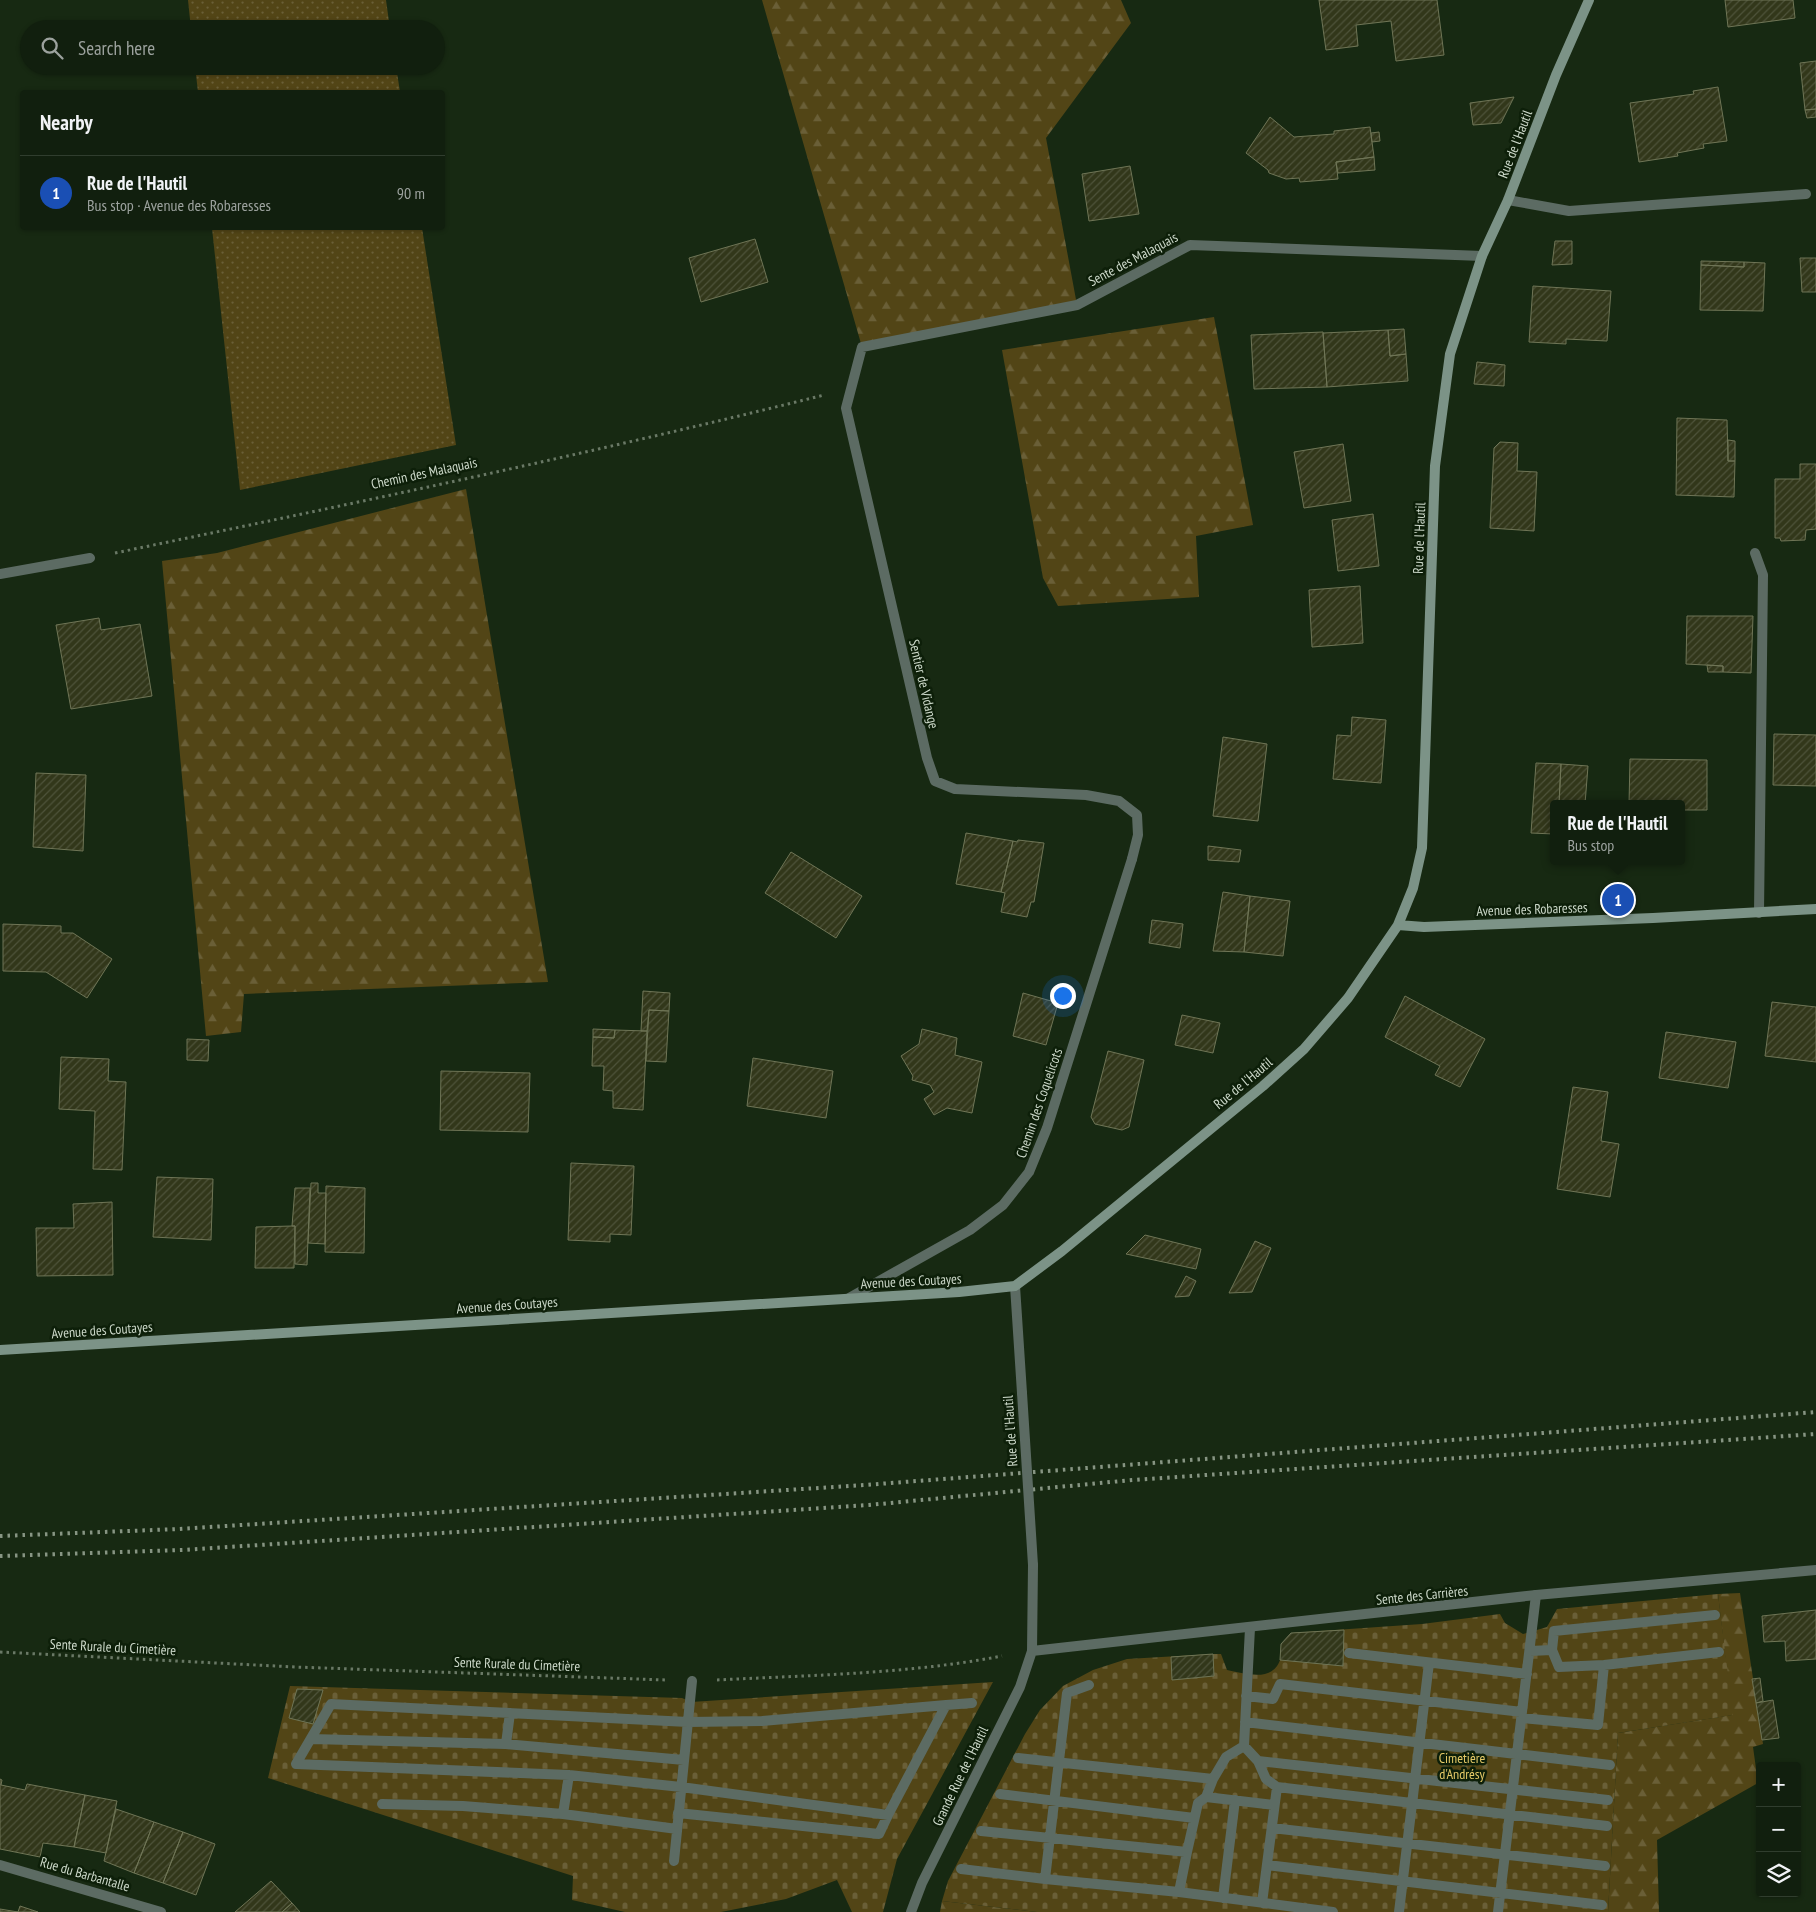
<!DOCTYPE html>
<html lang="en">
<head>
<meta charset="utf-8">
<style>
  :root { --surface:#111f0e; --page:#1a2717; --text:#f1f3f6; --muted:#9ca29e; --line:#303d2e; --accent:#f59c93 }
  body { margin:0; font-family:"PT Sans Narrow",sans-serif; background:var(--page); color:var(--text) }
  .controls { position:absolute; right:15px; bottom:15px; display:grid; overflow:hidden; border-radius:5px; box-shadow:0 1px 4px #0004 }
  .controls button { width:45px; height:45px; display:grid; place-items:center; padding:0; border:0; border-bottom:1px solid var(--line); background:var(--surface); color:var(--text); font:25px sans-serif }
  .you { position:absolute; left:1062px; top:995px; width:18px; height:18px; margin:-12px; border:4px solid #fff; border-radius:50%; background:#1a73e8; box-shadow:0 0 0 8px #1a73e833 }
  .badge { display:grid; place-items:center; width:32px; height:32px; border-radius:50%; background:var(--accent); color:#fff; font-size:16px; font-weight:700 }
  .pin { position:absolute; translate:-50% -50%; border:2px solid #fff; box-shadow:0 1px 5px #0006 }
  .popup { position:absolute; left:1550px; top:800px; width:135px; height:65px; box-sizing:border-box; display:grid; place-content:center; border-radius:5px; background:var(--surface); filter:drop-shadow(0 1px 4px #0005); font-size:16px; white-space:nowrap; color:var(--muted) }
  .popup b { font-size:19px; color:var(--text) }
  .popup::after { content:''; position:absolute; left:50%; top:100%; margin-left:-10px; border:10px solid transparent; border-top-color:var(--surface) }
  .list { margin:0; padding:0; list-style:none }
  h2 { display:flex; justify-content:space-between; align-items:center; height:65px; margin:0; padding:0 20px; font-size:21px }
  h2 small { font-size:16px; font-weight:400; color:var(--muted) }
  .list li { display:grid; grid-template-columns:32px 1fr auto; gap:15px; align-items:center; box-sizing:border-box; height:75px; padding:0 20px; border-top:1px solid var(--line) }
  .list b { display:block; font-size:19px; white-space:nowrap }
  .list p { margin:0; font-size:16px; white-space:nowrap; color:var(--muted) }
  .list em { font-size:16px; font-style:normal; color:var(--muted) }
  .icon { flex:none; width:28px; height:28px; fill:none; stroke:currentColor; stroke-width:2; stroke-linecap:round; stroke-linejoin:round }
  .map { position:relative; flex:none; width:1816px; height:1912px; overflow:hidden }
  .search { position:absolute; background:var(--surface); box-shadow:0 1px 4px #0004; left:20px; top:20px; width:425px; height:55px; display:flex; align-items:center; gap:12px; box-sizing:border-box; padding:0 18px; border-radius:28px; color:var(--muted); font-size:19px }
  .panel { position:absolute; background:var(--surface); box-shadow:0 1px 4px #0004; left:20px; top:90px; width:425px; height:140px; border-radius:5px }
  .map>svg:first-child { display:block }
</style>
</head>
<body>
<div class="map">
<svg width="1816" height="1912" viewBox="0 0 1816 1912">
  <defs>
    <pattern id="grass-dots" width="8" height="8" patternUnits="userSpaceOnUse" patternTransform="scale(1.25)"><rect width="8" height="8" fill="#524516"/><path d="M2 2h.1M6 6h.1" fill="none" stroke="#6a5f37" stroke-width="1.8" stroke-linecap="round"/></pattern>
    <pattern id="forest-firs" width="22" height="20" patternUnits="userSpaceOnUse" patternTransform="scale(1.25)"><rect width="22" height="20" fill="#524516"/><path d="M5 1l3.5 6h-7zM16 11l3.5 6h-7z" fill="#6a5f37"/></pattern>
    <pattern id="cemetery-stones" width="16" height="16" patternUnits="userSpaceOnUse" patternTransform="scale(1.25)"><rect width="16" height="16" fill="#524516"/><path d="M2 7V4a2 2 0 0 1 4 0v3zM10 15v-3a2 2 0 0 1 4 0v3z" fill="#6a5f37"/></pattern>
    <pattern id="building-hatch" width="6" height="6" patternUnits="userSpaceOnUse" patternTransform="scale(1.25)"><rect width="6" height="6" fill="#32371a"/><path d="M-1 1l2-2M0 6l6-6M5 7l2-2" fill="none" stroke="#4e533a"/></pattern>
  </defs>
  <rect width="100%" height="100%" fill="#172912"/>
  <!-- grass -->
  <path fill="url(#grass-dots)" d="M188,0H386L390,29H191Z
    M195,66H396L400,92H198Z
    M212,228H422L456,445L240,490Z"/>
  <!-- forest -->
  <path fill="url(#forest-firs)" d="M762,0H1121L1131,23L1046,138L1077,305L862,347Z
    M1214,317L1253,525L1196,536L1199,597L1058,606L1043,578L1002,350Z
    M466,489L548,982L244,994L241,1032L206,1036L162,561L217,553Z
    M1740,1593L1763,1744L1753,1747L1758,1783L1657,1840L1659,1912H1608L1618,1733L1732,1715L1718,1594Z
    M942,1901L1037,1912H940Z"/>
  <!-- cemetery -->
  <path fill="url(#cemetery-stones)" d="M1718,1594L1733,1715L1618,1733L1608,1912H1037L942,1901L948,1881L1025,1734L1040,1710L1063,1686L1093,1670L1127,1659L1213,1654H1221L1227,1670C1244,1673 1272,1683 1280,1660C1285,1645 1277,1648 1291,1633L1422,1624L1500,1614L1505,1623L1523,1634L1547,1627L1557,1609Z
    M993,1682L897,1859L883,1912H852L837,1880L786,1899L721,1912H625L572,1900L573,1876L268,1778L290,1686L682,1698L691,1702Z"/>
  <!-- building -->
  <path fill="url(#building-hatch)" stroke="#6f7556" d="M1319,0H1437L1444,55L1396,61L1391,21L1356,25L1358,46L1326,50Z
    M1725,0H1793L1795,18L1728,27Z
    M1816,61V109L1805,110L1800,63Z
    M1718,87L1727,141L1703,144L1704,148L1677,153L1678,156L1639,162L1630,103L1694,94L1693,91Z
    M1514,97L1501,123L1473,125L1470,103Z
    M1816,109V117L1807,118L1805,110Z
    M1270,117L1294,137L1334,134V131L1370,127L1374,157L1336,162L1338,179L1300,182L1299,178L1286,179L1269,173L1268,170L1246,153Z
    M1379,132L1380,141L1372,142L1371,133Z
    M1374,157L1375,170L1338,173L1336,162Z
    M1130,166L1139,214L1089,221L1082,174Z
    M755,239L768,282L701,302L689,258Z
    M1555,241H1572V264L1552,265Z
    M1800,258H1816V292H1802Z
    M1701,261L1744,262V267L1701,265Z
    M1744,262L1765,263L1763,311L1700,310L1701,265L1744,267Z
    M1533,286L1611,291L1607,341L1566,339V344L1529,342Z
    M1404,329L1406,354L1390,356L1388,330Z
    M1388,330L1390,356L1406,354L1408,381L1327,387L1323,333Z
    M1323,332L1327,387L1254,389L1251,335Z
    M1477,362L1505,365L1504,386L1474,384Z
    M1677,418L1727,420L1728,461H1735L1734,497L1676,495Z
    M1728,440L1735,441V461H1728Z
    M1500,442L1518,443L1517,471L1537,472L1534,531L1490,528L1494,448Z
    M1343,444L1351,501L1304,508L1294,452Z
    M1800,464H1816V529L1806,530L1805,540L1781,541L1780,538H1775V479H1800Z
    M1373,514L1379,566L1338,571L1332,520Z
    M1360,586L1363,643L1312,647L1309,590Z
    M1687,616H1753L1751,673L1723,672V666L1686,664Z
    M99,618L101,630L140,624L152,696L71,709L56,625Z
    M1707,665L1723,666V672H1708Z
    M1352,717L1386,720L1381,783L1333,779L1337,735L1351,736Z
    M1774,734L1816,735V786L1773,785Z
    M1223,737L1267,744L1258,821L1213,816Z
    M1630,759L1707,760V810H1682V804H1629Z
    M1536,763L1561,764L1559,804H1554V834L1531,833Z
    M1561,764L1588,766L1585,804H1559Z
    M36,773L86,775L83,851L33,847Z
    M966,833L1013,841L1001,892L956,884Z
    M1018,840L1044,843L1034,902H1031L1027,917L1001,912L1005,893L1001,892L1013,841L1017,842Z
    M1208,846L1241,850L1239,862L1208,860Z
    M791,852L862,896L836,938L765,893Z
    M1223,892L1250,896L1244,952L1213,951Z
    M1250,896L1290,901L1283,956L1244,952Z
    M1152,920L1183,924L1180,948L1149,943Z
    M3,924L61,926V933H73L112,959L87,998L46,972L3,971Z
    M643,991L670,993L669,1011L649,1010L647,1031H641Z
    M1023,993L1058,1003L1046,1045L1013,1036Z
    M1405,996L1485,1039L1460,1087L1435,1075L1440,1066L1385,1037Z
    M1772,1002L1816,1007V1062L1765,1056Z
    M649,1010L669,1011L666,1062L646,1061Z
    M1182,1015L1220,1023L1213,1053L1175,1045Z
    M593,1029L615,1030L614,1038L593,1037Z
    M922,1029L957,1038L955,1055L982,1062L972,1113L947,1108L934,1115L924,1099L934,1092L930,1085L912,1080L913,1076L901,1056L919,1044Z
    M615,1030L647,1031L643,1110L613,1108V1091L603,1090L604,1066H592L593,1037L614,1038Z
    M1666,1032L1736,1042L1728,1088L1659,1078Z
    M187,1039L209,1040L208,1061L187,1060Z
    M1108,1051L1144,1060L1129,1127L1122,1130L1095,1124L1091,1117Z
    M61,1057L109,1059L108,1081L126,1082L122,1170L93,1169L95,1111L59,1109Z
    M753,1058L833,1071L826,1118L747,1106Z
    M441,1071L530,1073L528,1132L440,1130Z
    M1573,1087L1608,1092L1601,1141L1619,1144L1610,1197L1557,1189Z
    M571,1163L634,1166L631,1235L610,1234V1242L568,1240Z
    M157,1177L213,1179L211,1240L153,1237Z
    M311,1183H318V1193H326L325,1244L308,1243Z
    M326,1186L365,1188L364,1253L325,1252Z
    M295,1188H310L307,1265L295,1264V1226H292Z
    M112,1202L113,1275L37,1276L36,1228H74L73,1204Z
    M292,1226H295L294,1268H255L256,1227Z
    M1145,1235L1201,1249L1196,1269L1126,1254Z
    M1255,1241L1271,1248L1252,1292L1229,1293Z
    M1186,1276L1196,1281L1189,1296L1175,1297Z
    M1816,1610V1659L1786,1661L1785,1641L1764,1642L1762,1616Z
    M1344,1630L1343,1666L1280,1660L1281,1644L1291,1633Z
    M1213,1654L1214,1676L1172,1680L1171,1657Z
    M1760,1678L1763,1701L1756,1703L1752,1679Z
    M297,1689L323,1690L313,1724L289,1718Z
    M1773,1700L1779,1738L1762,1740L1756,1703Z
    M0,1779L2,1780L1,1785L25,1790L27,1784L85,1795L74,1847L43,1843L40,1857L0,1849Z
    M85,1795L117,1801L106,1853L74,1847Z
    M116,1809L154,1822L134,1873L104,1861Z
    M154,1822L183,1832L163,1883L134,1873Z
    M183,1832L215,1844L196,1895L163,1883Z
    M271,1881L292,1903L282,1912H235Z
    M292,1903L300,1912H282Z
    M20,1906L38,1912H18Z
    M0,1909L18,1912H0Z"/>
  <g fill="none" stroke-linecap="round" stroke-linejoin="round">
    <!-- path -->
    <path stroke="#6a7966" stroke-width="3" stroke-dasharray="2.5 4" stroke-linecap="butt" d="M115,553C352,504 589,454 824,395
      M0,1652L295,1667L666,1680
      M717,1680C813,1675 908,1674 1002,1656"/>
    <!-- lane -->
    <path stroke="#5c6b63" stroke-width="10" d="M1508,200L1569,211L1806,194
      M1755,553L1763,575L1759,913
      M0,574L90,558
      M1132,859L1138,835L1137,815L1119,801L1086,795L955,789L935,781L927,758L846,408L862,347L1077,305L1190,245L1482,256
      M1715,1615L1554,1631L1552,1650L1559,1667L1604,1665L1719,1652
      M1530,1651L1552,1650
      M1349,1653L1527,1674
      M1246,1696L1273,1699L1280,1684L1522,1712
      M946,1705L888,1815L681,1787L569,1775L296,1764L331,1704L688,1722L762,1721L946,1705L972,1703
      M1522,1718L1598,1725L1604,1665
      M1245,1722L1610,1765
      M311,1739L506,1744L510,1713
      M506,1744L684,1760
      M1244,1746L1258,1761L1266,1779L1277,1787
      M1018,1758L1213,1779L1226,1757L1244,1746L1250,1628
      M1258,1761L1608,1800
      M569,1775L563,1814L677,1829
      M1000,1794L1194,1818
      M1206,1797L1274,1805
      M382,1804L463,1806L563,1814
      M678,1813L879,1834L888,1815
      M1272,1828L1605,1866
      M981,1831L1187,1852L1198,1803L1206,1797L1213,1779
      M674,1861L692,1681
      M1267,1865L1602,1905
      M961,1869L1045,1879L1067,1693L1089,1685
      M1045,1879L1179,1892L1187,1852
      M1179,1892L1333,1912
      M1223,1898L1235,1800
      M1262,1903L1277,1787L1607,1826
      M1399,1912L1429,1663
      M1498,1912L1536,1595"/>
    <!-- street -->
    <path stroke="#5c6b63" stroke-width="10" d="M1015,1286L1022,1393
      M849,1298L970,1230L1003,1205L1029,1172L1047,1128L1132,859
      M1032,1651L1536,1595L1816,1570
      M0,1865L161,1912
      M911,1912L922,1883L1020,1687L1032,1651L1033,1565"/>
    <!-- secondary -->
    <path stroke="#7c9387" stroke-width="10" d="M1398,925L1424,927L1653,918L1816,909
      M0,1350L959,1292L1015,1286L1062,1251L1263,1086L1304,1049L1348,998L1398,925L1413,888L1422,848L1435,466L1450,354L1482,256L1508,200L1556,75L1589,0"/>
    <!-- rail -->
    <path stroke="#879583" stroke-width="4" stroke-dasharray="2.5 5" stroke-linecap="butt" d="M0,1536L179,1529L865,1485L1816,1412
      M0,1556L183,1550L869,1505L1132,1480L1816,1434"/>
    <!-- street-bridge -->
    <path stroke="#5c6b63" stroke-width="10" d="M1022,1393L1033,1565"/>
  </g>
  <g text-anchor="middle" stroke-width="5" stroke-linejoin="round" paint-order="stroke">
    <!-- street labels -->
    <g font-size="14" fill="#cdd9ca" stroke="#0d1f09">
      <text transform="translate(1515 144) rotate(-69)" y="5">Rue de l'Hautil</text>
      <text transform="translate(1133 259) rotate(-28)" y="5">Sente des Malaquais</text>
      <text transform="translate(424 473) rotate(-12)" y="5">Chemin des Malaquais</text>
      <text transform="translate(1419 538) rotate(-88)" y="5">Rue de l'Hautil</text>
      <text transform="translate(924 684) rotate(77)" y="5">Sentier de Vidange</text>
      <text transform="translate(1532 909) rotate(-2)" y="5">Avenue des Robaresses</text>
      <text transform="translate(1243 1083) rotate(-40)" y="5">Rue de l'Hautil</text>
      <text transform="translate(1039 1103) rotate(-71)" y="5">Chemin des Coquelicots</text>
      <text transform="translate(911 1281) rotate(-3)" y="5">Avenue des Coutayes</text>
      <text transform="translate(507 1305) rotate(-4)" y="5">Avenue des Coutayes</text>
      <text transform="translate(102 1330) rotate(-4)" y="5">Avenue des Coutayes</text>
      <text transform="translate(1010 1431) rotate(-94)" y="5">Rue de l'Hautil</text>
      <text transform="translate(1422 1595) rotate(-6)" y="5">Sente des Carrières</text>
      <text transform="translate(113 1647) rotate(3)" y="5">Sente Rurale du Cimetière</text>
      <text transform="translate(517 1664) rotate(2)" y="5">Sente Rurale du Cimetière</text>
      <text transform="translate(960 1776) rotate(-64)" y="5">Grande Rue de l'Hautil</text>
      <text transform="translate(85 1874) rotate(16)" y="5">Rue du Barbantalle</text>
    </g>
    <!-- park labels -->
    <g font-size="14" fill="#e4c967" stroke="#0d1f09">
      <text x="1462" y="1763">Cimetière<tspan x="1462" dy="16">d'Andrésy</tspan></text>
    </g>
  </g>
</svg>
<div class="controls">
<button>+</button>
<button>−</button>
<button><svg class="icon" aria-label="layers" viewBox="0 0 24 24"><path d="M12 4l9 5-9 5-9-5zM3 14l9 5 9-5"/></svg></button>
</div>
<div class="you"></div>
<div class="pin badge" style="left:1618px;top:900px;background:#1a4fb4">1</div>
<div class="popup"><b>Rue de l'Hautil</b>Bus stop</div>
<div class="search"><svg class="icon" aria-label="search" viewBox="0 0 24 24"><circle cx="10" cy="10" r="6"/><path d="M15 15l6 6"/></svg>Search here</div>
<section class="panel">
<h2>Nearby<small></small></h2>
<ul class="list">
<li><span class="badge" style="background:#1a4fb4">1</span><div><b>Rue de l'Hautil</b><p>Bus stop · Avenue des Robaresses</p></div><em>90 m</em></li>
</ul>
</section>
</div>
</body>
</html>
